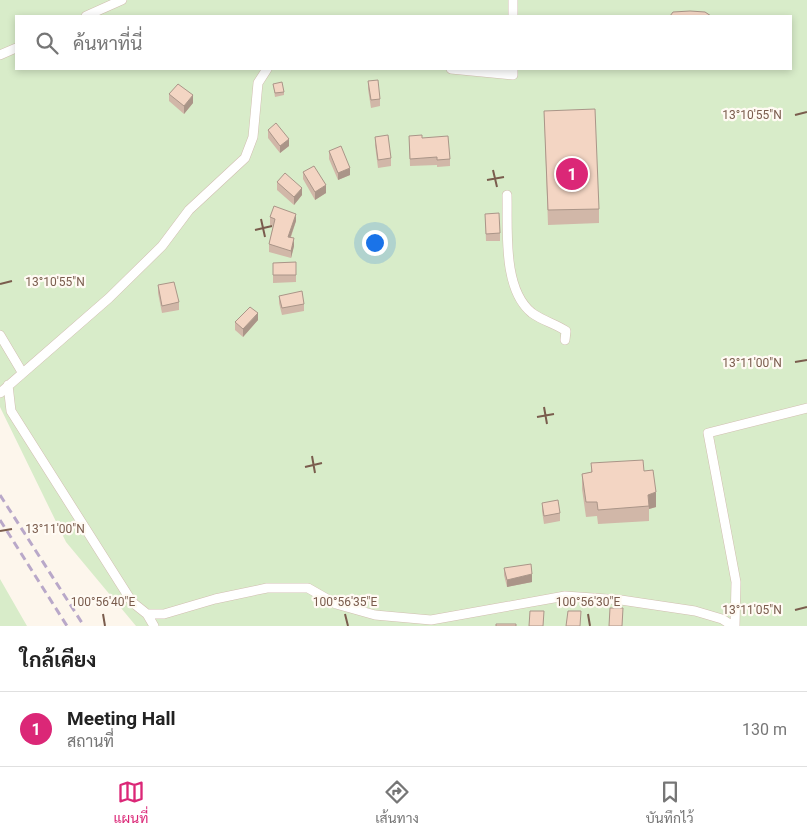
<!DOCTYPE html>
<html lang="th">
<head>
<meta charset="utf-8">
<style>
  :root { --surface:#fff; --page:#f2f2f2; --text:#222; --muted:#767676; --line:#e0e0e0; --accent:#db2777 }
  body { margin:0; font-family:Roboto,Sarabun,sans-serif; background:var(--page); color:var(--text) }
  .you { position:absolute; left:374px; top:242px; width:18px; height:18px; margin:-12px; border:4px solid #fff; border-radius:50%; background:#1a73e8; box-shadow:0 0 0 8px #1a73e833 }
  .badge { display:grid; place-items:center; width:32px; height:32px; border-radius:50%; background:var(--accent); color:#fff; font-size:16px; font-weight:700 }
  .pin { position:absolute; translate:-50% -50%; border:2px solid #fff; box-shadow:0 1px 5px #0006 }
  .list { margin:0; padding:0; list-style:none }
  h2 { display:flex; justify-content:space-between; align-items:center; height:65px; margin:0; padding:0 20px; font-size:21px }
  h2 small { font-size:16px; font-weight:400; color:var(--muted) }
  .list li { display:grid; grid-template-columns:32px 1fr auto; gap:15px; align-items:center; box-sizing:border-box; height:75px; padding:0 20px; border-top:1px solid var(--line) }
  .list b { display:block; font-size:19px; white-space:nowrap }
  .list p { margin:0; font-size:16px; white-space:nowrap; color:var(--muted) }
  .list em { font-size:16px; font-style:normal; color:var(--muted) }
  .icon { flex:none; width:28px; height:28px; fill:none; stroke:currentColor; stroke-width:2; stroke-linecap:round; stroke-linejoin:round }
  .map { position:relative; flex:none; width:807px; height:626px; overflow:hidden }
  .search { position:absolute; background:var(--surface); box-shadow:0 2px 8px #0003; left:15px; right:15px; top:15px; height:55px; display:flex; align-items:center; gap:12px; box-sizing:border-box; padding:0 18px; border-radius:0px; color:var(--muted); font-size:19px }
  .sheet { height:140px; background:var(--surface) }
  nav { display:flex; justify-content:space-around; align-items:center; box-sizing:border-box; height:70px; border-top:1px solid var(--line); background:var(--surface); font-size:14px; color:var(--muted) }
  nav a { display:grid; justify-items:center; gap:2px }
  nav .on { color:var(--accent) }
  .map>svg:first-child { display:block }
</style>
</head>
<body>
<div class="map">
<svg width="807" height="626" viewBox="0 0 807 626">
  <rect width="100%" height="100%" fill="#fdf6ec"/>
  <!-- green -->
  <path fill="#d8ecc9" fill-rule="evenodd" d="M0,0H807V626H136L66,542L0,407ZM16,16H791V69H16Z
    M0,579L27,626H0Z"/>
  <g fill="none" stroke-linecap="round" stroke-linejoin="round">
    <!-- minor casing -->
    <g stroke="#d1beb0" stroke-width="10">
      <path id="minor" d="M513,0V16
        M86,16L122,0
        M0,55L16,48
        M451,69L513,75V69
        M507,195C508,229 502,289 532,313C543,321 556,324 566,331L565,340
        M0,335L22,372
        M8,385L11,411L132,602L147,614H164L215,599L267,588H308L336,604L375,615L431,620L565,596L621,600L695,611L722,619L733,626
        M0,393L109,298L162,246L189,210L245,158L253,137L258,83L267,69
        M147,614L154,626
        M735,626L736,582L708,433L807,408"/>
    </g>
    <!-- minor -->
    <use href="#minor" stroke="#fff" stroke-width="9"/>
    <!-- rail -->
    <path stroke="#b9a8c9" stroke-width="3" stroke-dasharray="8 5" stroke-linecap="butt" d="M0,495L84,626
      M0,520L67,626"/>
  </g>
  <!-- wall -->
  <path fill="#d1b7a8" d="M368,81L380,99V106L371,108L368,89Z
    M273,84L284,92V95L275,97Z
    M169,94L193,103L184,114L169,101Z
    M544,111L599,209V223L548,225Z
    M268,130L289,146L280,153L268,138Z
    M409,136L422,138L450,159V166L437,167V165L410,166Z
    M375,137L391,158V166L378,168L375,145Z
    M329,151L350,175L338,180L329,159Z
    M303,172L326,193L315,200L303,179Z
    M277,182L302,195L294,205L277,190Z
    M485,214L500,233V241H486Z
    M270,217L296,221L291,237L294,246L291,258L269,252V244L273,226L270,225Z
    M296,262V282L273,283V263Z
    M158,285L179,302V310L162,313L158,293Z
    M279,296L304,304V311L282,315L279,303Z
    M258,320L243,337L235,330V322Z
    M591,463L644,471L656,507L649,509V521L598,524L597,516L586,517L582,489V474L591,472Z
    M542,503L560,513V521L544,524L542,511Z
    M504,568L532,582L507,587L504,575Z"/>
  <!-- shaded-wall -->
  <path fill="#aa9588" d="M193,95V103L184,114V106Z
    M289,139V146L280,153V146Z
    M350,168V175L338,180V173Z
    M326,185V193L315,200V192Z
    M302,188V195L294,205V197Z
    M296,214V221L288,244V237Z
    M294,238V246L291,258V251Z
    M258,313V320L243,337V329Z
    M656,492V507L649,509L648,495Z
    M532,574V582L507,587V580Z"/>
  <!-- building -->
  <path fill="#f3d5c3" stroke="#aa9588" d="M690,11L705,12L711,16H670L673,12Z
    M378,80L380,99L371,100L368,81Z
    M282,82L284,92L275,93L273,84Z
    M178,84L193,95L184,106L169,94Z
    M595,109L599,209L548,210L544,111Z
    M276,123L289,139L280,146L268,130Z
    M388,135L391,158L378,160L375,137Z
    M422,135V138L448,136L450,159L437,160V157L410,159L409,136Z
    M341,146L350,168L338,173L329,151Z
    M314,166L326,185L315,192L303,172Z
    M285,173L302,188L294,197L277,182Z
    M274,206L296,214L288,237L294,238L291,251L269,244L275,219L270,217Z
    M499,213L500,233L486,234L485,214Z
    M296,262V275H273V263Z
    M174,282L179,302L162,306L158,285Z
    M302,291L304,304L282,308L279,296Z
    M250,307L258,313L243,329L235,322Z
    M643,460L644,471L653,470L656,492L648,495L649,506L598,510L597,502H586L582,474L592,472L591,463Z
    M558,500L560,513L544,516L542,503Z
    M531,564L532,574L507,580L504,568Z
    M610,608H623L622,626H609Z
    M530,611H544L543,626H529Z
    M568,611H581L580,626H566Z
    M496,624H516V626H496Z"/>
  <!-- ticks -->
  <path fill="none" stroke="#7a5c4d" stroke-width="2" d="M795,115L807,112M493,170L497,187M487,180L504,177M261,219L265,237M255,230L272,226M0,284L12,281M795,362L807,360M544,407L547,424M537,417L554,414M312,456L315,473M305,467L322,463M0,531L12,529M795,610L807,607M103,614L105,626M345,614L348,626M588,614L590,626"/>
  <g font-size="12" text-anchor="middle" fill="#7a5c4d" stroke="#fffaf3" stroke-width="4.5" stroke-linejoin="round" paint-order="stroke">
    <text x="752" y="119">13°10'55"N</text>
    <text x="55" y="286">13°10'55"N</text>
    <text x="752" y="367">13°11'00"N</text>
    <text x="55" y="533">13°11'00"N</text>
    <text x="103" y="606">100°56'40"E</text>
    <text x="345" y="606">100°56'35"E</text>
    <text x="588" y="606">100°56'30"E</text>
    <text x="752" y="614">13°11'05"N</text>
  </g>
</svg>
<div class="you"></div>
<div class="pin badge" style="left:572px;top:174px">1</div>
<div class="search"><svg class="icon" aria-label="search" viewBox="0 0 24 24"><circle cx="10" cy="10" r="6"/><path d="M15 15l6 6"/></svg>ค้นหาที่นี่</div>
</div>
<section class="sheet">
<h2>ใกล้เคียง<small></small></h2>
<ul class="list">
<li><span class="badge">1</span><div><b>Meeting Hall</b><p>สถานที่</p></div><em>130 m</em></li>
</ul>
</section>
<nav>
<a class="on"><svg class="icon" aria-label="map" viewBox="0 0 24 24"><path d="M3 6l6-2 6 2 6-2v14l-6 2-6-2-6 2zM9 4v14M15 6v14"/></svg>แผนที่</a>
<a><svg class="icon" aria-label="directions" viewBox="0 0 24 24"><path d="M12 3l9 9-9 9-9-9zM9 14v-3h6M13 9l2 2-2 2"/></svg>เส้นทาง</a>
<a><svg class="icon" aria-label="saved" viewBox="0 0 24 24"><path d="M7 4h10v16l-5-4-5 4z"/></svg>บันทึกไว้</a>
</nav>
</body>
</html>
